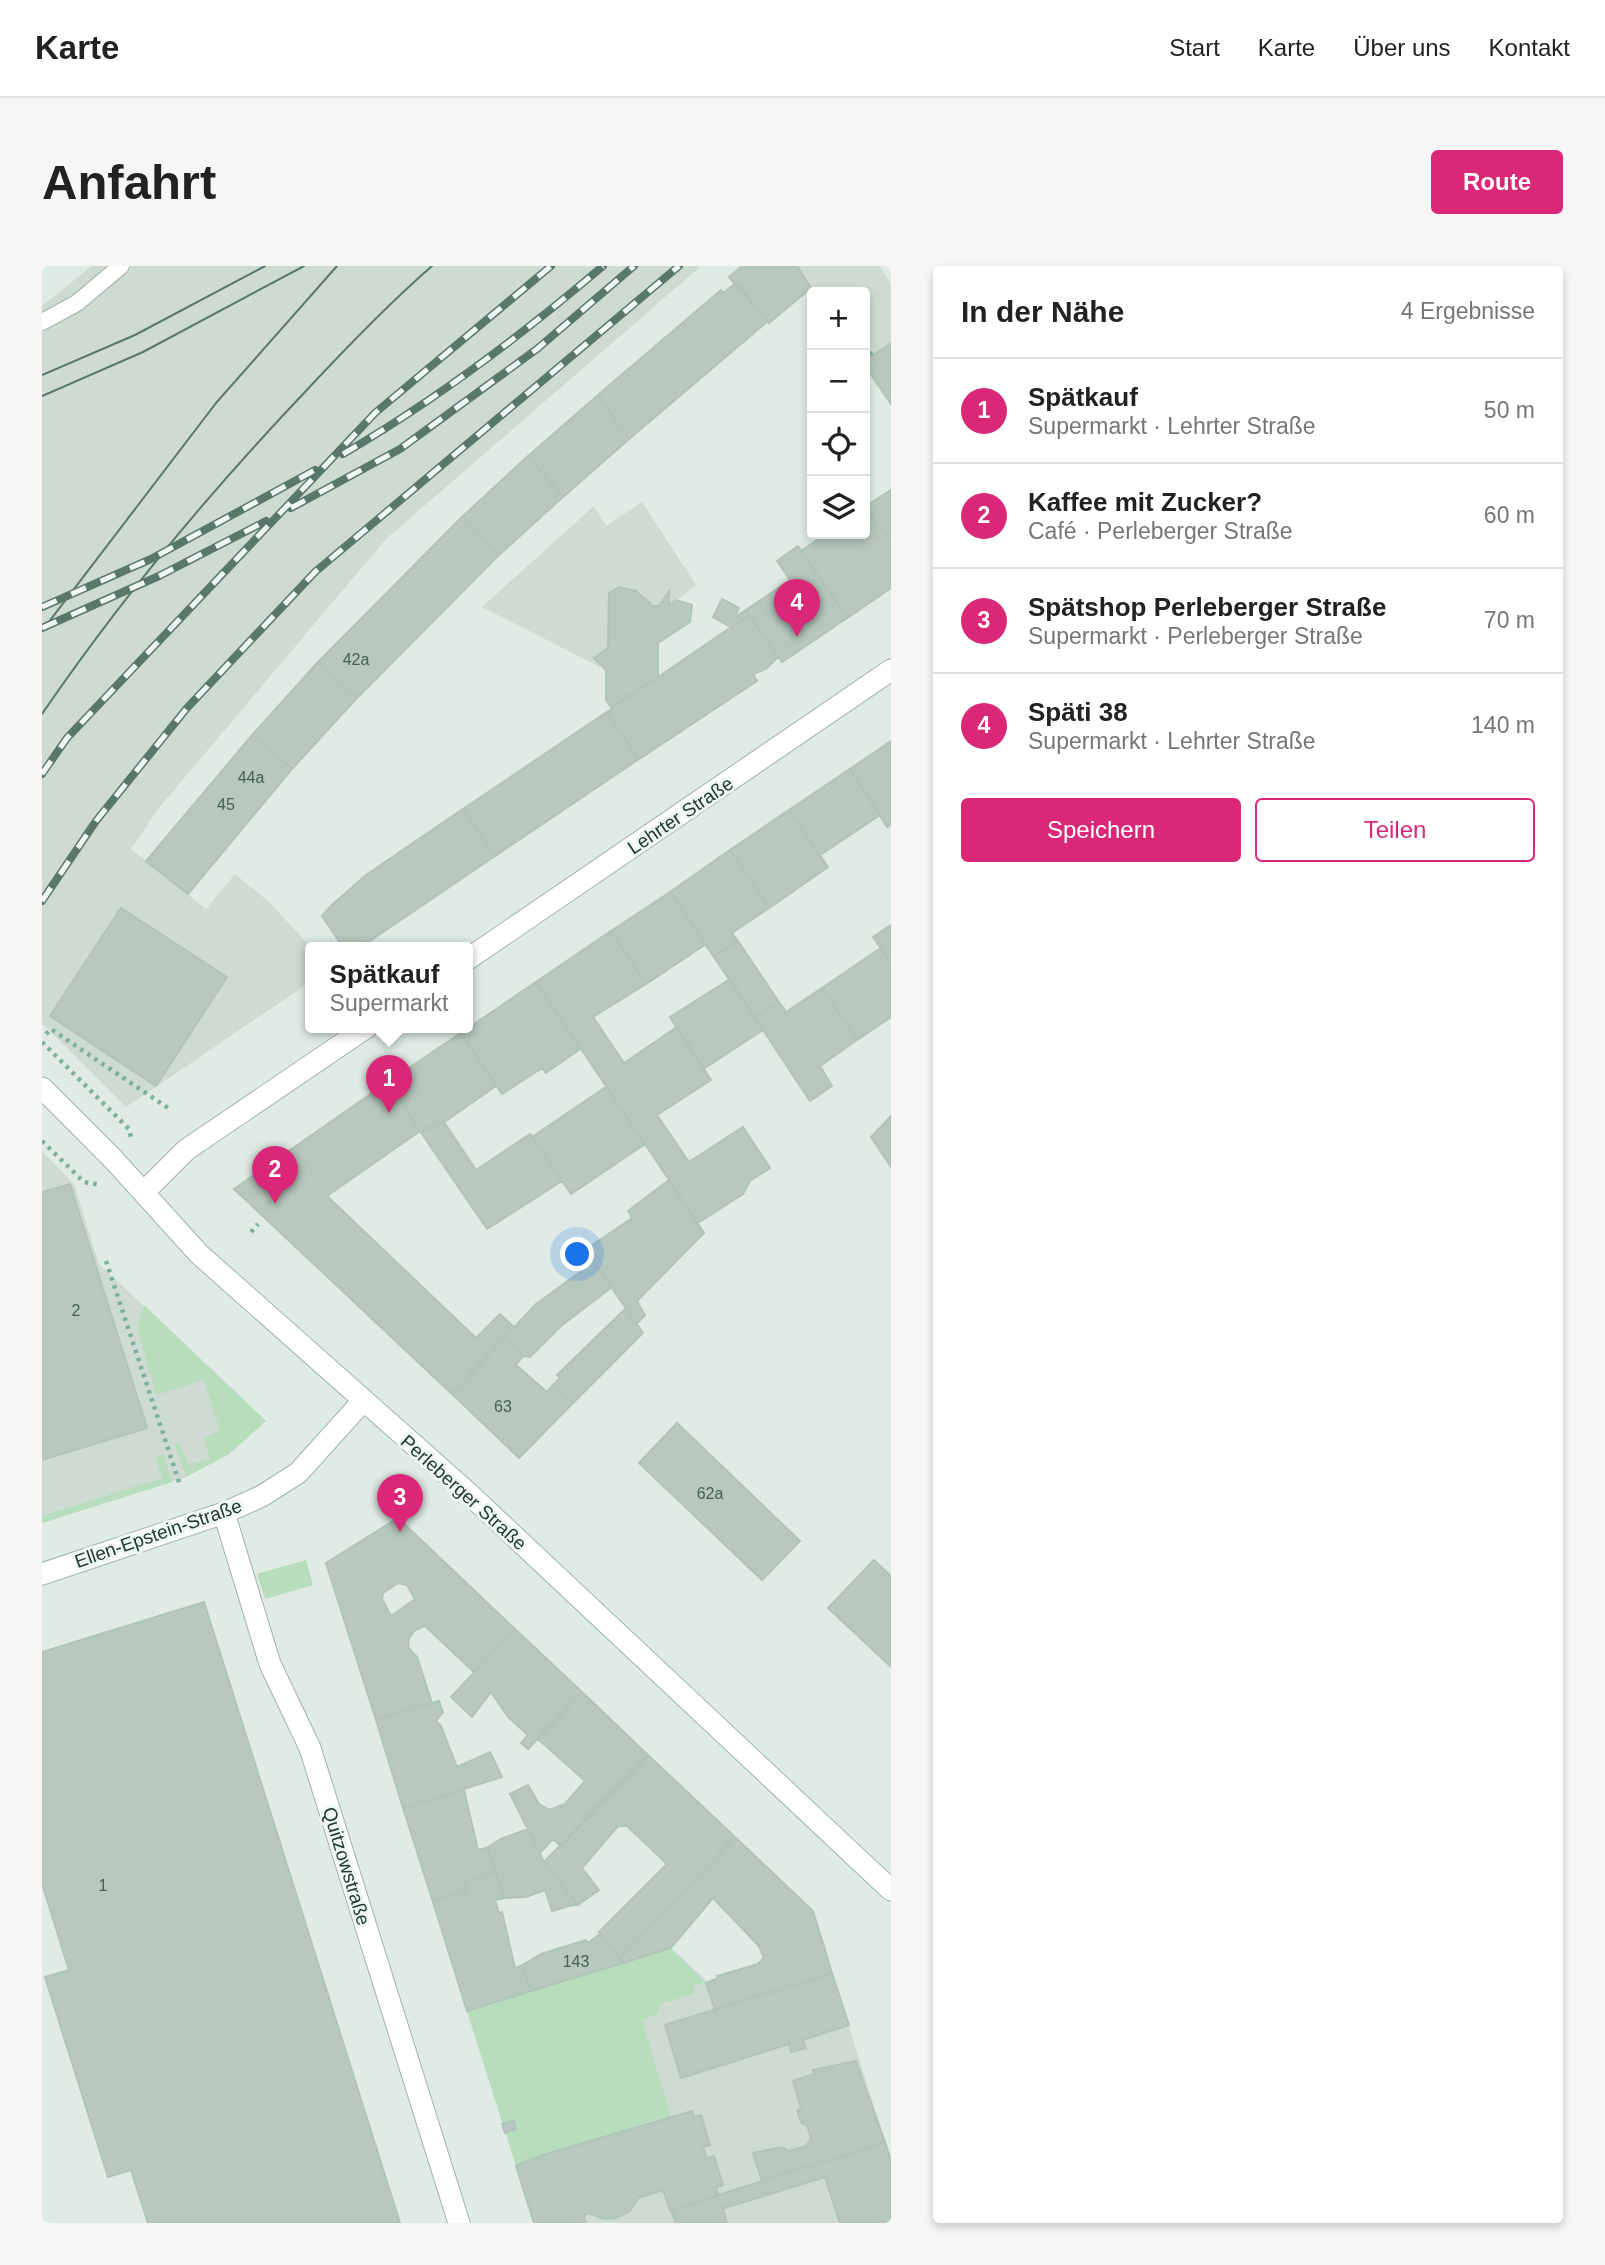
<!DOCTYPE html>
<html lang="de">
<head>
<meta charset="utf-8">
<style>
  :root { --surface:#fff; --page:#f6f6f6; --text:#222; --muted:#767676; --line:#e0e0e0; --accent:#db2777 }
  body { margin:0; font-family:Helvetica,sans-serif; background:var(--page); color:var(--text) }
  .controls { position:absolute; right:21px; top:21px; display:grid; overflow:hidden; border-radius:7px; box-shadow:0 4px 10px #0003 }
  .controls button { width:63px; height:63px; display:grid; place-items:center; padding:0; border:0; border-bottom:2px solid var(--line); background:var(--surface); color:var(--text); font:35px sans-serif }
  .you { position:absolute; left:536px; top:989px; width:24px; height:24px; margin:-18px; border:5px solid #fff; border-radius:50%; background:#1a73e8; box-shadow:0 0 0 10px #1a73e833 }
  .badge { display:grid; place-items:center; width:46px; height:46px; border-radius:50%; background:var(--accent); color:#fff; font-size:23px; font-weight:700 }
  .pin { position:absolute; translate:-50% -58px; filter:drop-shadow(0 2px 4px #0008) }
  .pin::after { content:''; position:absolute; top:37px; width:24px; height:21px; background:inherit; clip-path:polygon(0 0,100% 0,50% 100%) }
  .popup { position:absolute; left:263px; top:676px; width:168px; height:91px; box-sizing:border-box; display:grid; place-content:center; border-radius:7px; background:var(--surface); filter:drop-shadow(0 2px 5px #0005); font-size:23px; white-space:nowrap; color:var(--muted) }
  .popup b { font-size:26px; color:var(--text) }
  .popup::after { content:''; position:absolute; left:50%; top:100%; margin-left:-14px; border:14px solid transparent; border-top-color:var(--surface) }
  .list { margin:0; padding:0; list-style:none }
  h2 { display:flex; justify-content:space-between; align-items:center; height:91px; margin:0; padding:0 28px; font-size:30px }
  h2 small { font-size:23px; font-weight:400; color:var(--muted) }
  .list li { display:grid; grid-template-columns:46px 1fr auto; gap:21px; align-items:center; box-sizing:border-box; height:105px; padding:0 28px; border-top:2px solid var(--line) }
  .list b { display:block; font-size:26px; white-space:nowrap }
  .list p { margin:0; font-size:23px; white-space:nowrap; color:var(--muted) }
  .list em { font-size:23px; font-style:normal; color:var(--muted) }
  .actions { display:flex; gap:14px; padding:21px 28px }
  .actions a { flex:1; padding:16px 0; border:2px solid var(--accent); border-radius:7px; text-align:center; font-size:24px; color:var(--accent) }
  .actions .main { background:var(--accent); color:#fff }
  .icon { flex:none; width:38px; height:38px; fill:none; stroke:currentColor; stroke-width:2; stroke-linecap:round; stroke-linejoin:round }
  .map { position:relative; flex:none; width:849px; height:1957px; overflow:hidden; border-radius:7px }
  header { display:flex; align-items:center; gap:42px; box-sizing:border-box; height:98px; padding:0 35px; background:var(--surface); border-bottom:2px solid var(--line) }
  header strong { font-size:33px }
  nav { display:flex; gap:38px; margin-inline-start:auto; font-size:24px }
  .intro { display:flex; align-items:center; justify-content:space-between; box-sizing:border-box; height:168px; padding:0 42px }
  h1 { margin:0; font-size:49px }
  .button { padding:18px 32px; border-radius:7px; background:var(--accent); color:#fff; font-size:24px; font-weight:700 }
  main { display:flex; gap:42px; padding:0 42px }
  aside { flex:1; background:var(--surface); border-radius:7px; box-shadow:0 4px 10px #0003 }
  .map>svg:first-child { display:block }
</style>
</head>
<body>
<header>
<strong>Karte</strong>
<nav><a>Start</a><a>Karte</a><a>Über uns</a><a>Kontakt</a></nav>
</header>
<div class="intro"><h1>Anfahrt</h1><a class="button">Route</a></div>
<main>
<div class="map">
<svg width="849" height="1957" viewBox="0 0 849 1957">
  <rect width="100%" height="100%" fill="#dfebe4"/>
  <!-- built -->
  <path fill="#cddbd3" d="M50,0H659L344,273L116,543L89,583L164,643L193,608L227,636L269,681L268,716L84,841L0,757V40Z
    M755,0H837L849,18V138L823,100V26H773Z
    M600,236L654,319L635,334L650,339L648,356L616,377V411L569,441L564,434V404L440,341L552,240L564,260Z
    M0,885L32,918L57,998L224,1155L187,1188L144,1211L0,1257Z
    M629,1682L663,1713L673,1743L790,1707L849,1894V1957H492L425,1745Z"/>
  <!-- green -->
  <path fill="#b7ddbc" d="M102,1039L224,1155L187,1188L144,1211L133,1179L138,1178L146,1199L168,1192L162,1171L178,1165L162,1114L114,1129L95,1062Z
    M121,1188L130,1216L0,1257V1250L120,1212L114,1191Z
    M264,1294L271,1319L223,1333L215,1308Z
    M629,1682L664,1717L652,1720L653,1727L616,1739L617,1747L600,1754L629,1851L620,1852L474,1900L425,1745Z"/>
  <!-- building -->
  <path fill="#b7c8bf" stroke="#b1c4ba" stroke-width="2" fill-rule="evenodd" d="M700,0H755L769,22L727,57L687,11Z
    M694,17L726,55L587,173L556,129L679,24L681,27Z
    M849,77V138L823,100V95Z
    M556,129L587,173L521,231L486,190Z
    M486,190L521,231L457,289L421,250Z
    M849,224V277L824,240Z
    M824,240L849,277V322L805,352L759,285L784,268H823Z
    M421,250L457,289L315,432L276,396Z
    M756,280L805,352L740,396L704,344L748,314L735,295Z
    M577,321L594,325L611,340H617L627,325V339L634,334L650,339L648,356L616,377V411L569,441L564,434V404L552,392L566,382L567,327Z
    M680,333L697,342L693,351L704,344L707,349L689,361L671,351Z
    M707,349L736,391L724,403L711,408L715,415L597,493L565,446Z
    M276,396L315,432L250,503L211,468Z
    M565,446L597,493L453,590L421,543Z
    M211,468L250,503L146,628L104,595Z
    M849,475V559L845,561L808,503Z
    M808,503L838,549L778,589L747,544Z
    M421,543L453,590L319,681H301L280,650L290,639L324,609Z
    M747,544L786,601L727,642L688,584Z
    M688,584L727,642L690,667L696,675L672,691L628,626Z
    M628,626L664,678L604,718L569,665Z
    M79,642L185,711L114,820L8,750Z
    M849,659V697L831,671Z
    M569,665L604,718L551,751L582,797L635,761L669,814L615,849L647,896L701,861L728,902L708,915L701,928L656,957L494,716Z
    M696,675L737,736L713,752L672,691Z
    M839,682L849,697V751L815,774L780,722Z
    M688,713L721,764L661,803L628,751Z
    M494,716L538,783L504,807L500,802L460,828L419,767Z
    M780,722L815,774L778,800L790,820L768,835L713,752L737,736L744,746Z
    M419,767L454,820L402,856L378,865L346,816Z
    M346,816L378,865L285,930L434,1072L458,1048L472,1061L410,1128L192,923Z
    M564,821L603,878L529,928L490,871Z
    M849,850V901L829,871Z
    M402,856L434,904L488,868L520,915L445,963L378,865Z
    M627,914L662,967L595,1035L603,1049L595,1058L543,984L590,952L586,945Z
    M28,918L105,1162L0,1194V926Z
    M552,996L570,1021L519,1060L488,1091L481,1090L462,1072L494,1038Z
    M584,1042L601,1067L531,1137L511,1119L518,1112L515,1109Z
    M462,1072L481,1090L474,1099L505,1126L511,1119L531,1137L477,1192L410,1128Z
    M635,1157L758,1275L720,1314L597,1197Z
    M356,1252L473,1363L432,1406L383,1360L373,1364L367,1372L366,1381L375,1391L390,1437L334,1454L284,1297ZM356,1317L365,1319L373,1333L349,1350L340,1333L341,1327Z
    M832,1294L849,1310V1401L786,1342Z
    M162,1336L358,1957H106L89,1904L66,1911L3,1711L27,1704L0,1618V1386Z
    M473,1363L540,1426L486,1483L479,1477L486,1469L466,1451L449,1426L430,1451L409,1431Z
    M540,1426L606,1489L519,1580L511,1573L498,1587L468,1528L486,1519L497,1538L507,1544L523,1538L543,1515L496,1473Z
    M397,1435L401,1446L394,1455L399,1460L415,1501L448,1486L460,1511L361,1542L334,1454Z
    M606,1489L693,1571L578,1693L557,1666L625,1598L585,1560H576L540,1602L557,1624L536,1639L502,1596Z
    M422,1524L436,1584L445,1582L454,1605L422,1616L424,1625L391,1636L361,1542Z
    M486,1563L502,1596L535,1638L510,1645L503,1624L484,1631L462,1632L445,1582L459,1573Z
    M693,1571L771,1645L790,1707L673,1744L664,1717L676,1712L675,1710L716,1698L722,1692L717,1680L671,1632L629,1682L581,1697L578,1693Z
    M454,1605L462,1632L453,1634L457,1647L460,1646L473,1702L481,1699L489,1725L425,1745L391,1636L424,1625L422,1616Z
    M558,1668L581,1697L489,1725L481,1699L499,1688L544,1674L546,1677Z
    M790,1707L807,1759L761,1774L764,1782L749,1786L747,1778L639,1812L623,1759Z
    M814,1795L843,1876L720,1915L711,1887L740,1881L747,1885L764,1880L769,1873L765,1859L760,1858L755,1845L759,1842L751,1815L772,1808L771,1804Z
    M650,1845L652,1851L659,1849L668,1879L661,1881L665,1892L672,1890L681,1919L674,1921L676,1929L628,1944L621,1924L596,1932L588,1945L574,1952L562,1953L547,1947L542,1949L544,1957H492L474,1900L501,1889Z
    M472,1855L474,1863L463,1867L460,1858Z
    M843,1876L849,1894V1957H798L783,1911L725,1929L724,1926L722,1930L683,1942L680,1940L685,1957H634L629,1944Z"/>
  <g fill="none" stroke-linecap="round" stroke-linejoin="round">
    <!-- lane casing -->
    <g stroke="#a2b3aa" stroke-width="18">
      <path id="lane" d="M0,56L35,37L79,0"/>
    </g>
    <!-- street casing -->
    <g stroke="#a2b3aa" stroke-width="23">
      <path id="street" d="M426,693L849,404
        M102,926L144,884L325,761
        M182,1247L228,1398L268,1482L417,1957"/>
    </g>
    <!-- secondary casing -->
    <g stroke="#9eb7ab" stroke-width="23">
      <path id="secondary" d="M0,822L72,894L157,988L424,1225L849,1624
        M0,1308L182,1247L220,1230L256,1207L320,1136"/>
    </g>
    <!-- path -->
    <path stroke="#7eaf9a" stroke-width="4.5" stroke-dasharray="3.5 5" stroke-linecap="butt" d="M823,79L830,90
      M4,768L9,763L126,842
      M0,776L87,863L89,872
      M0,875L42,916L59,919
      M209,966L216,958
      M64,995L138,1219"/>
    <!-- lane -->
    <use href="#lane" stroke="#fff" stroke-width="16"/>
    <!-- street -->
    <use href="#street" stroke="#fff" stroke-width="21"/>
    <!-- secondary -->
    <use href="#secondary" stroke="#fff" stroke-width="21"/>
    <!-- tram -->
    <path stroke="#5a776b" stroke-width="2" d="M0,109L93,69L223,0
      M0,130L101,86L262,0
      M0,365L174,137L295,0
      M0,448C78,334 167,227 262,127C303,83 345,39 390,0"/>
    <!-- rail casing -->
    <g stroke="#5a776b" stroke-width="8">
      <path id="rail" d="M301,188C394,134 480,69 561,0
        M249,242L358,183L495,83L592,0
        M0,341L109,293L273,204
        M0,362L117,310L224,255
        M0,508L25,472L333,147L509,0
        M0,635L54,555L145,442L273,306L637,0"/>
    </g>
    <!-- rail -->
    <use href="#rail" stroke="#eff7f2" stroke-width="5" stroke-dasharray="16" stroke-linecap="butt"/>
  </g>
  <g text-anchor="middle" stroke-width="6" stroke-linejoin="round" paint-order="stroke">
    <!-- number labels -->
    <g font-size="16" fill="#465e54">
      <text x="314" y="399">42a</text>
      <text x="209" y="517">44a</text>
      <text x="184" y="544">45</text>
      <text x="34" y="1050">2</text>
      <text x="461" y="1146">63</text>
      <text x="668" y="1233">62a</text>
      <text x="61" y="1625">1</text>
      <text x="534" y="1701">143</text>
    </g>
    <!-- street labels -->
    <g font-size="19" fill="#203b30" stroke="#eff7f2">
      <text transform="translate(638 549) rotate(-34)" y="7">Lehrter Straße</text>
      <text transform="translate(422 1226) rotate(42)" y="7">Perleberger Straße</text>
      <text transform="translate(116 1267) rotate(-19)" y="7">Ellen-Epstein-Straße</text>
      <text transform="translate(305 1600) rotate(73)" y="7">Quitzowstraße</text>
    </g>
  </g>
</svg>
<div class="controls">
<button>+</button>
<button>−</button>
<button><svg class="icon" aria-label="locate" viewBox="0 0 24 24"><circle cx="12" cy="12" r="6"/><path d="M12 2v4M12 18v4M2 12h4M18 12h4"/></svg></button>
<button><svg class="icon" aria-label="layers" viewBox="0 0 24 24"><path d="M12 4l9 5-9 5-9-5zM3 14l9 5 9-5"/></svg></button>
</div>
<div class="you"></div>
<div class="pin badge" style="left:347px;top:847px">1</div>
<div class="popup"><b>Spätkauf</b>Supermarkt</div>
<div class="pin badge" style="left:233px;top:938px">2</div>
<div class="pin badge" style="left:358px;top:1266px">3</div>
<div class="pin badge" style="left:755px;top:371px">4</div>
</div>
<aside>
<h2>In der Nähe<small>4 Ergebnisse</small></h2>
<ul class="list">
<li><span class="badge">1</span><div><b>Spätkauf</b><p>Supermarkt · Lehrter Straße</p></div><em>50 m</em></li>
<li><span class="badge">2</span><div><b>Kaffee mit Zucker?</b><p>Café · Perleberger Straße</p></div><em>60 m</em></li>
<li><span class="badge">3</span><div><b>Spätshop Perleberger Straße</b><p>Supermarkt · Perleberger Straße</p></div><em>70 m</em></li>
<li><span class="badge">4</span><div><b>Späti 38</b><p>Supermarkt · Lehrter Straße</p></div><em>140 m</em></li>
</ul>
<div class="actions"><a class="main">Speichern</a><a>Teilen</a></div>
</aside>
</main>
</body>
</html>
